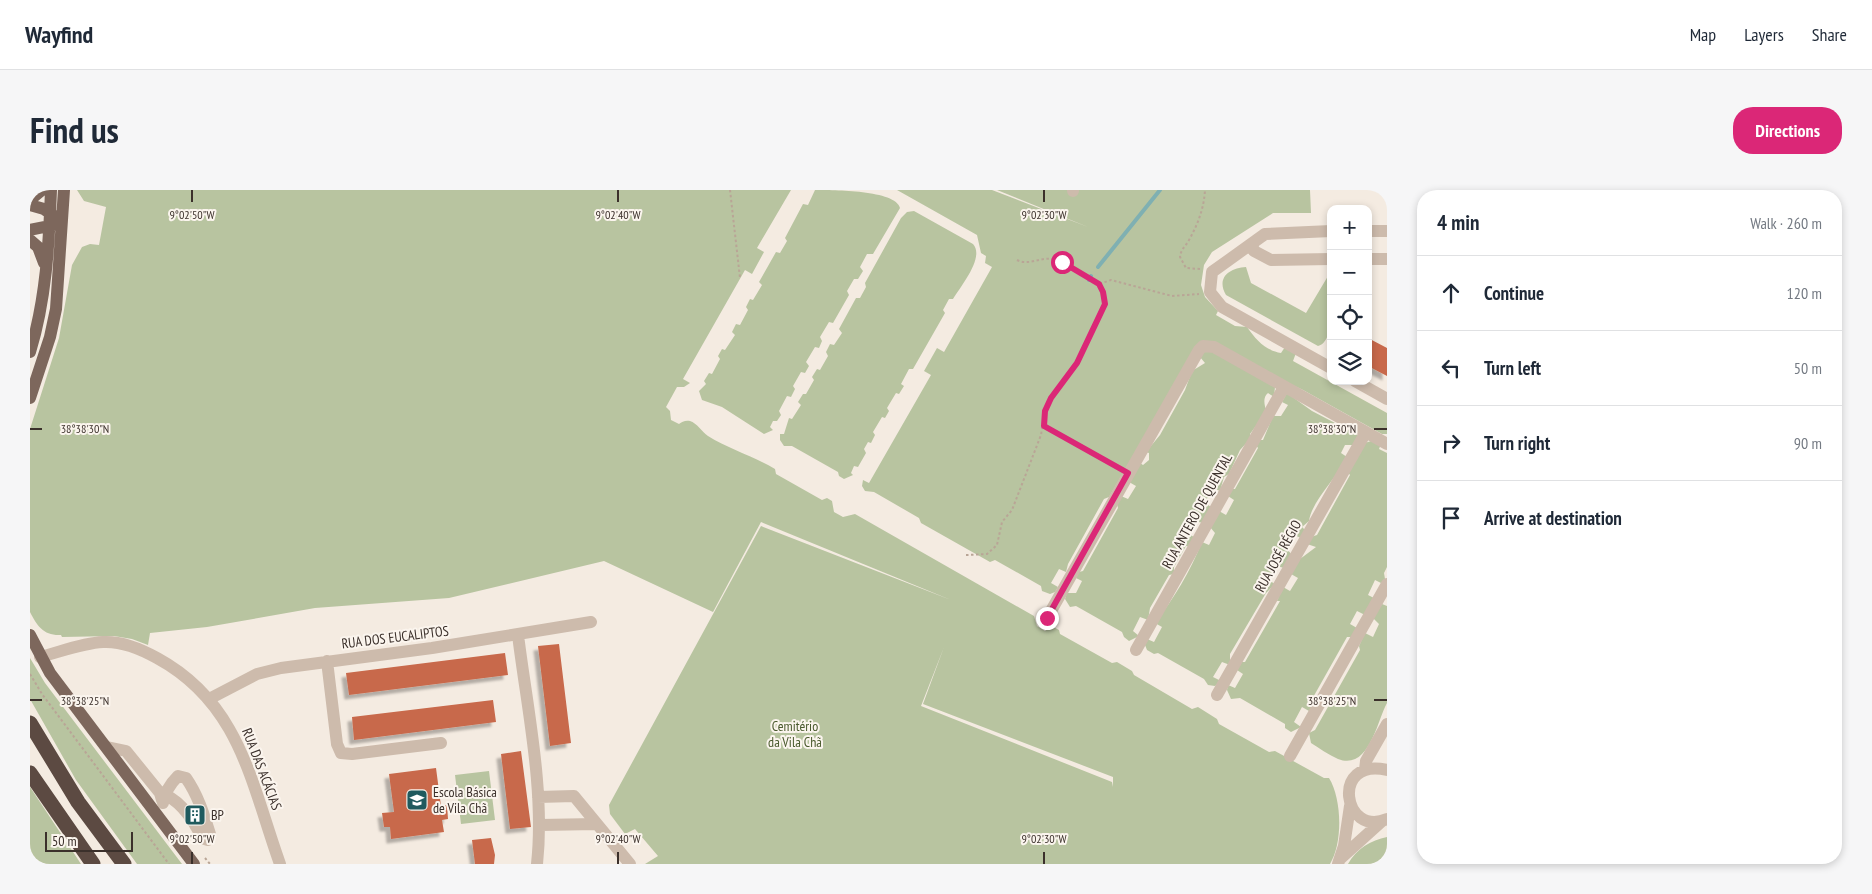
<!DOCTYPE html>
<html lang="en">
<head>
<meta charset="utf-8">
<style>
  :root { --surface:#fff; --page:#f6f6f7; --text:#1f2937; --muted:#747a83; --line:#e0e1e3; --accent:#db2777 }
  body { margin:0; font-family:"PT Sans Narrow",sans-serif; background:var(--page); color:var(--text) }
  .controls { position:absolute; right:15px; top:15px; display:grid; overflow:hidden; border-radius:10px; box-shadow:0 2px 8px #0003 }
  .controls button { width:45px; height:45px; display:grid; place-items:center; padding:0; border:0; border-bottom:1px solid var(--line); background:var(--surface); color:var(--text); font:25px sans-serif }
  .scale { position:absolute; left:15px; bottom:12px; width:88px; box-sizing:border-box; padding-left:5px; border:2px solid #3b302b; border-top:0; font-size:14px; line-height:18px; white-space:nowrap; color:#3b302b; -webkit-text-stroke:4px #fbf5ee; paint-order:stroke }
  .stop { position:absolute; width:15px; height:15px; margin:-11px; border:4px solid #db2777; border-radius:50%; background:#fff }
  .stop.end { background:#db2777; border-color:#fff; box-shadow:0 1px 5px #0008 }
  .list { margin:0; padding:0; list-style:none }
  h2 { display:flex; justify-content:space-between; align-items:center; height:65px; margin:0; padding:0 20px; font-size:21px }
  h2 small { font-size:16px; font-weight:400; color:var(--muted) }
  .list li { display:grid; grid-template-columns:32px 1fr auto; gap:15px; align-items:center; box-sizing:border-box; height:75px; padding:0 20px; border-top:1px solid var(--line) }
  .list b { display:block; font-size:19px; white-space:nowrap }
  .list em { font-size:16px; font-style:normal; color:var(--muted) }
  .icon { flex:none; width:28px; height:28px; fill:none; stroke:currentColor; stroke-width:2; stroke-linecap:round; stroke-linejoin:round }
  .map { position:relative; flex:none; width:1357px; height:674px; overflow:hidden; border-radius:20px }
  header { display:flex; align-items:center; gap:30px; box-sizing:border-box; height:70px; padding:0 25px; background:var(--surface); border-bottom:1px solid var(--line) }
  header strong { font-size:24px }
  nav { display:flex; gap:28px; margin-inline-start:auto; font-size:18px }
  .intro { display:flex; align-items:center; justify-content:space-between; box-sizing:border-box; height:120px; padding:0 30px }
  h1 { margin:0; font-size:35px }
  .button { padding:12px 22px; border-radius:20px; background:var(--accent); color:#fff; font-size:18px; font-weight:700 }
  main { display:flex; gap:30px; padding:0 30px }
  aside { flex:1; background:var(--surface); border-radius:20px; box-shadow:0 2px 8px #0003 }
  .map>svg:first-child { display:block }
</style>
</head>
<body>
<header>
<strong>Wayfind</strong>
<nav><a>Map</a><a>Layers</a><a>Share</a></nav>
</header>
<div class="intro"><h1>Find us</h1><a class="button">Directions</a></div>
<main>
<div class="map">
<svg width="1357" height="674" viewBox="0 0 1357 674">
  <defs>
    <filter id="shadow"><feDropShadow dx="-4.5" dy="4.5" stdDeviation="1" flood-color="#0004"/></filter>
  </defs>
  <rect width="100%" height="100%" fill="#f4ebe1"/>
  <!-- green -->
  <path fill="#b8c4a0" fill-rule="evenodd" d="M47,0H761L727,58L734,62L722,84L715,80L653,189L660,193L654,197H647L636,217L640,221L641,230L649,234C652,232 655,230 660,231C667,233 672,242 678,246C699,259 723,266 745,279L746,284L792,310L797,308L802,311L804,322L813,327L825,324L1004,426L1007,436L1015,441C1020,437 1023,436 1029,440L1030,444L1082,473L1087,472L1102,481L1104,485L1162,519L1168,517L1187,529L1189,534L1239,562L1245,561L1294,588H1299C1312,609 1313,653 1300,674H615L628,666L605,639L595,644L580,624L579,615L731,336L921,410L731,332L683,422L574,371L419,408L285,418L177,437L120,443L118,455L102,449L84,446L32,447L31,445C14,446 7,436 0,422V239L29,148L42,75L52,57L60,54L69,55L76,17L54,11ZM914,457L893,514L1083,587V597L1082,592L891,516Z
    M785,0C803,0 866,0 870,18L843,64H837L830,77L833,81L828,89H824L817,101L819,105L803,133L799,132L790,147L792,151L789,158L785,157L776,172L779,176L775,183L771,182L763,196L765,199L761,207L757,206L749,221L751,225L747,231H743L740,237L743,240L734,244L692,217L672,210L669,201L676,194L674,191L679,183L682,184L690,169L688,166L692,159L695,160L705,145L702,142L706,134L710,135L718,120L716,117L720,109L723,110L732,95L729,92L746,62L750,63L757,51L755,48L773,14L778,15Z
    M867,0H962L1058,37L967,0H1280L1281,23H1243L1182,62L1174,75L1171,95L1175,107L1188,121L1186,125L1205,136L1217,137C1226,150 1235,160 1251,163L1255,157L1266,163L1263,171L1357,223V244H1352L1273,200L1170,152L1079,307L1074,309L1038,374L1036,382L1029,379L1021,393L1028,397L1025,402L1020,404L1012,401L1011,396L965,370L960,372L891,333L889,328L844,302L835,301L832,296L833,290L839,293L901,185L894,181L907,158L914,162L962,77L955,73L956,66L951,63L947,45Z
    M884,21L943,54C955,67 931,96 923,109H919L913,120L915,123L883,179H879L871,194L874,196L869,204L866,203L857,218L859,221L855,228L852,227L843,242L845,245L841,253L838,252L834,259L836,263L828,277L824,276L821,283L823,285L814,289L809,286L808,282L762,256H754L750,250V244H754L759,228L762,229L771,215L768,212L773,204H776L784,190L782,187L787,179L790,180L798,166L796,162L800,154L804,155L812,143L809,139L826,108H830L836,97L835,93L871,28L877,22Z
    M1216,77L1221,93L1276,123L1301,81C1301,98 1307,152 1288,156L1196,105C1186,88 1199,78 1216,77Z
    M1181,159L1245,197L1244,207L1238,203C1232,208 1235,215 1236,222L1220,244L1221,248L1210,260L1199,284L1194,287L1190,301L1183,298L1175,313L1181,317L1173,333L1165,331L1158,343L1165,348L1161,357L1156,356L1144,377V384L1139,385L1120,418L1118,430L1110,427L1103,441L1109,446L1099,451L1094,447L1092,442L1046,416L1040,417L1035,409L1037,403H1046L1052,391L1046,388L1049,382L1053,381L1088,318L1087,314L1091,306L1098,309L1106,296L1099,292L1110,273L1113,275L1119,270V263L1116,262L1130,245L1155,200L1162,181L1175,173L1170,167L1175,160Z
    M1257,203L1282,221L1328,245L1324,255H1315L1311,263L1317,267C1308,287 1282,310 1279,331L1272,337L1276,341L1271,348L1264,345L1256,358L1262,365L1254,378L1247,376L1240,391L1245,394L1236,403L1200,464V475L1192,472L1183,487L1191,491L1185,496L1178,495L1174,489L1128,463L1124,464L1117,460L1115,455L1117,449L1124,452L1132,437L1125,433C1144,408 1160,382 1172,352L1179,355L1185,343L1180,337L1189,321L1196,325L1204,310L1198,306L1202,299H1205L1228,258L1226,255L1230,250H1233L1243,226H1251L1258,215L1252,212Z
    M1341,251L1351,254L1349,259L1357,263V377L1354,383L1355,389L1351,393L1345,390L1338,405L1344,408L1335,425L1327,421L1320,434L1327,438L1322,447H1317L1281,511L1282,517L1279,521L1272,517L1264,532L1271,537L1261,542L1255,538V534L1210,508L1201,509L1197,500L1198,495L1205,498L1213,484L1207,480L1211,472H1215L1250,411H1247L1253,397L1260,401L1268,388L1261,384L1270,369L1286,357L1277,354L1281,347L1287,345L1320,285L1318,282L1335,253Z
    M1352,414L1357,416V513C1347,531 1339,581 1308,569C1299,565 1289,558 1281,553L1279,543L1285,540L1330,460L1329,456L1335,443L1343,447L1349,434L1343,428Z
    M0,468L15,493L152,674H107L46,590L0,509Z
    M459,581L465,630L431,634L425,585Z
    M0,597L51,674H0Z
    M1357,647V674H1318C1326,659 1341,650 1357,647Z"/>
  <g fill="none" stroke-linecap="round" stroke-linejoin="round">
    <!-- stream -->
    <path stroke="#7fb0b2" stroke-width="4" d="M1068,77L1130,0
      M1059,90L1061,86"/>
  </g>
  <!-- building -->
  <path fill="#c8694b" filter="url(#shadow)" d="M1338,148L1357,158V186L1338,176Z
    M529,454L541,553L520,556L508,456Z
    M475,463L478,485L319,505L316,483Z
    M463,510L466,532L324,550L322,527Z
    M491,561L501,637L480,639L471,564Z
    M406,578L411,616L417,615L418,629L412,630L414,642L361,649L360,637H354L352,623L364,622L359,584Z
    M461,648L465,665L464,674H445L442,650Z"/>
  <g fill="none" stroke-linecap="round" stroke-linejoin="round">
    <!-- path -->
    <path stroke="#b9a596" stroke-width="2" stroke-dasharray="2.5 2.5" stroke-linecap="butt" d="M700,0L710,88
      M987,70C998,76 1010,67 1022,69C1038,71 1055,86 1069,94L1081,90L1142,106L1169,104
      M1170,79L1156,78L1150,67C1151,59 1155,57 1159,50C1168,34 1174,18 1175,0
      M1014,236L1088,277
      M936,365L957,364L967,355L972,332L982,320L1011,245L1015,221L1021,208L1047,173L1064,135L1074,120V107L1069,94
      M0,484L12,504L139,674
      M175,668L180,674"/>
    <!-- minor -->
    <path stroke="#cdbbac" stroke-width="12" d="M1043,1V0
      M1301,41L1235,44L1182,82L1180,102L1192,117L1301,178
      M1338,41H1357
      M1222,55L1224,61L1241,70L1301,69
      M1338,69H1357
      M1325,191L1357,209
      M1017,428L1169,160L1173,156L1184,157L1357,254
      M488,445C497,518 515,600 507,674
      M1106,460L1254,197
      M10,467C30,462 52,453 73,452C91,451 111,459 127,468C210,513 221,593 250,674
      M297,471L307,554L311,563L322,564L411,553
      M1187,505L1336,242
      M179,509L227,484L251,478L402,458L561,432
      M77,557L96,561L130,603L132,610
      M1260,566L1357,394
      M1335,580L1336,571L1357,534
      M1357,580C1300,567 1313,648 1357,629
      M130,603C150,609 164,631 172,648L178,650L180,644C174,625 168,605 156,588L148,586C140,594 135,602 133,613
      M508,607L544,606L600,674
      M510,635L566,634
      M1311,668L1352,631
      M1308,674L1314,656L1320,616"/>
    <!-- major -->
    <path stroke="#7d675c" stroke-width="12" d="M0,10L12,0
      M0,15L14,19L24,26
      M0,40L24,35
      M0,50L8,57L14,73
      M0,162C16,110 19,54 21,0
      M0,208L20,147L26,119L34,0
      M0,445L20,483L164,674"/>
    <!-- highway -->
    <path stroke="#5c4a42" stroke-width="15" d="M0,533L48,612L94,674
      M0,583L63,674"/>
  </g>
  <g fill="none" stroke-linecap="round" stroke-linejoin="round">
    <!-- route -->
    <path stroke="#db2777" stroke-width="6" d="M1017,428L1098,283L1014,236L1015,221L1021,208L1047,173L1075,114L1073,102L1069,94L1032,72"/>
  </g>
  <!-- ticks -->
  <path fill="none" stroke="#3b302b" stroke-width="2" d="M162,0V12M588,0V12M1014,0V12M0,239H12M1344,239H1357M0,510H12M1344,510H1357M162,662V674M588,662V674M1014,662V674"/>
  <!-- icons -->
  <defs>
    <g id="school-square" transform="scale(1.125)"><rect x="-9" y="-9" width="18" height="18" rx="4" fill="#1f5a5e" stroke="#fbf5ee"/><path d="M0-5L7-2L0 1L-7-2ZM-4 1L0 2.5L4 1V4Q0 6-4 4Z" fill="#fff"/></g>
    <g id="building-square" transform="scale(1.125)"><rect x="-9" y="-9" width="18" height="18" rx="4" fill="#1f5a5e" stroke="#fbf5ee"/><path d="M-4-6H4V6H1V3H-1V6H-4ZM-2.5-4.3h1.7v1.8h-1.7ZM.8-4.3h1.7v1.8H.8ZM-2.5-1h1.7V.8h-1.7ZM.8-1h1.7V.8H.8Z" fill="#fff"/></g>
  </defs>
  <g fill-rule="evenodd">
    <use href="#school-square" x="387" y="610"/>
    <use href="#building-square" x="165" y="625"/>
  </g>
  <g text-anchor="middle" stroke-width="4" stroke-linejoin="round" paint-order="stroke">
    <!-- street labels -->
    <g font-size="14" fill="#3b302b" stroke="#fbf5ee">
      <text transform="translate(1167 321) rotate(-61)" y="5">RUA ANTERO DE QUENTAL</text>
      <text transform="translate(1248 366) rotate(-61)" y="5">RUA JOSÉ RÉGIO</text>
      <text transform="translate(365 447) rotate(-7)" y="5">RUA DOS EUCALIPTOS</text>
      <text transform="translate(232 579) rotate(69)" y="5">RUA DAS ACÁCIAS</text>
    </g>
    <!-- park labels -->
    <g font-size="14" fill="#4a5a2e" stroke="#fbf5ee">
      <text x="765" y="541">Cemitério<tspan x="765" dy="16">da Vila Chã</tspan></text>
    </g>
    <!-- poi labels -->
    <g font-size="14" fill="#3b302b" stroke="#fbf5ee" text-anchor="start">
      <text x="403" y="607">Escola Básica<tspan x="403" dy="16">de Vila Chã</tspan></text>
      <text x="181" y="630">BP</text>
    </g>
  </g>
  <g font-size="12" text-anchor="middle" fill="#3b302b" stroke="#fbf5ee" stroke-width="4" stroke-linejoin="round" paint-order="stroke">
    <text x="162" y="29">9°02'50"W</text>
    <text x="588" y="29">9°02'40"W</text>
    <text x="1014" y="29">9°02'30"W</text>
    <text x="55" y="243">38°38'30"N</text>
    <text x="1302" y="243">38°38'30"N</text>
    <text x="55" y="515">38°38'25"N</text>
    <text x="1302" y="515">38°38'25"N</text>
    <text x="162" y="653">9°02'50"W</text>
    <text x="588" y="653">9°02'40"W</text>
    <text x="1014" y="653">9°02'30"W</text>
  </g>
</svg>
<div class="controls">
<button>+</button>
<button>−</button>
<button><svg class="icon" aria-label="locate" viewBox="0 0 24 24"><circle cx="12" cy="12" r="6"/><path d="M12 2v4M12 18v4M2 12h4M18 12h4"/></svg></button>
<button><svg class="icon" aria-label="layers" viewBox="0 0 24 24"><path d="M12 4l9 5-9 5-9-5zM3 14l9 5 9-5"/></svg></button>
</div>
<div class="scale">50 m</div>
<div class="stop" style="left:1032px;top:72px"></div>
<div class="stop end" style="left:1017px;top:428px"></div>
</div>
<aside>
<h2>4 min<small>Walk · 260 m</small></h2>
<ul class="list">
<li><svg class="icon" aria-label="ahead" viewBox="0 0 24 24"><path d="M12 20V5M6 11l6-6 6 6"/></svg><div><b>Continue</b></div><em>120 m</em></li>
<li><svg class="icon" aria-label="left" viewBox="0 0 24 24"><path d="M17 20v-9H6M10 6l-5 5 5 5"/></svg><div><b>Turn left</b></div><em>50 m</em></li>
<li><svg class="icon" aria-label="right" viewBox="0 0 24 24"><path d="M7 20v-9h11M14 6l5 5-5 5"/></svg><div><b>Turn right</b></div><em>90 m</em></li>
<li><svg class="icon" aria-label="arrive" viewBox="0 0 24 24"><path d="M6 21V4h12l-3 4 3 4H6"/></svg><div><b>Arrive at destination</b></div></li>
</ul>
</aside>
</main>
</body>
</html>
